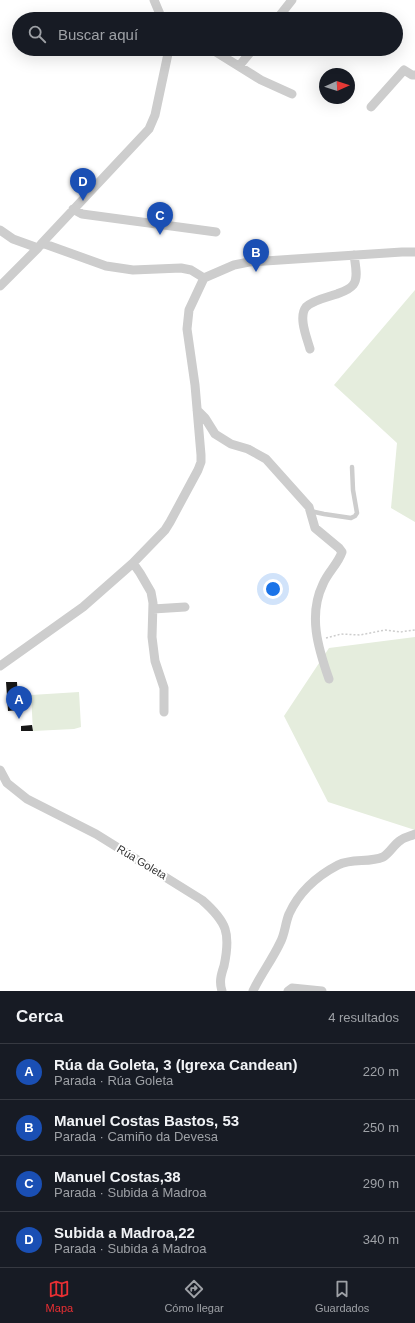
<!DOCTYPE html>
<html lang="es">
<head>
<meta charset="utf-8">
<style>
  :root { --surface:#171b24; --page:#20242c; --text:#f1f3f6; --muted:#9ea1a6; --line:#363941; --accent:#ea2f33 }
  body { margin:0; font-family:Helvetica,sans-serif; background:var(--page); color:var(--text) }
  .compass { position:absolute; left:319px; top:68px; width:36px; height:36px; border-radius:50%; background:var(--surface); box-shadow:0 4px 16px #0002; rotate:87deg }
  .you { position:absolute; left:273px; top:589px; width:14px; height:14px; margin:-10px; border:3px solid #fff; border-radius:50%; background:#1a73e8; box-shadow:0 0 0 6px #1a73e833 }
  .badge { display:grid; place-items:center; width:26px; height:26px; border-radius:50%; background:var(--accent); color:#fff; font-size:13px; font-weight:700 }
  .pin { position:absolute; translate:-50% -33px; filter:drop-shadow(0 1px 2px #0008) }
  .pin::after { content:''; position:absolute; top:21px; width:14px; height:12px; background:inherit; clip-path:polygon(0 0,100% 0,50% 100%) }
  .list { margin:0; padding:0; list-style:none }
  h2 { display:flex; justify-content:space-between; align-items:center; height:52px; margin:0; padding:0 16px; font-size:17px }
  h2 small { font-size:13px; font-weight:400; color:var(--muted) }
  .list li { display:grid; grid-template-columns:26px 1fr auto; gap:12px; align-items:center; box-sizing:border-box; height:56px; padding:0 16px; border-top:1px solid var(--line) }
  .list b { display:block; font-size:15px; white-space:nowrap }
  .list p { margin:0; font-size:13px; white-space:nowrap; color:var(--muted) }
  .list em { font-size:13px; font-style:normal; color:var(--muted) }
  .icon { flex:none; width:22px; height:22px; fill:none; stroke:currentColor; stroke-width:2; stroke-linecap:round; stroke-linejoin:round }
  .map { position:relative; flex:none; width:415px; height:991px; overflow:hidden }
  .search { position:absolute; background:var(--surface); box-shadow:0 4px 16px #0002; left:12px; right:12px; top:12px; height:44px; display:flex; align-items:center; gap:10px; box-sizing:border-box; padding:0 14px; border-radius:22px; color:var(--muted); font-size:15px }
  .sheet { height:276px; background:var(--surface) }
  nav { display:flex; justify-content:space-around; align-items:center; box-sizing:border-box; height:56px; border-top:1px solid var(--line); background:var(--surface); font-size:11px; color:var(--muted) }
  nav a { display:grid; justify-items:center; gap:2px }
  nav .on { color:var(--accent) }
  .map>svg:first-child { display:block }
</style>
</head>
<body>
<div class="map">
<svg width="415" height="991" viewBox="0 0 415 991">
  <rect width="100%" height="100%" fill="#fff"/>
  <!-- green -->
  <path fill="#e5eddd" d="M415,290V522L391,508L397,443L334,385Z
    M415,637V830L328,802L284,716L329,648Z
    M79,692L81,727L74,729L33,731L31,695Z"/>
  <!-- building -->
  <path fill="#171717" d="M6,682H17L18,700H23L24,707L18,708V710L8,711Z
    M32,725L33,731H21V726Z"/>
  <g fill="none" stroke-linecap="round" stroke-linejoin="round">
    <!-- path -->
    <path stroke="#cdcdcd" stroke-width="1.5" stroke-dasharray="2 2" stroke-linecap="butt" d="M326,638L341,634L360,635L385,630L400,632L415,630"/>
    <!-- lane -->
    <path stroke="#cdcdcd" stroke-width="4.5" d="M310,511L324,514L351,518L355,516L357,513L353,490L352,467"/>
    <!-- street -->
    <path stroke="#cdcdcd" stroke-width="9" d="M154,0L162,19
      M277,19L292,0
      M211,49L261,80L292,94
      M239,66L253,49
      M371,107L404,70L412,75H415
      M73,209L82,214L216,232
      M0,230L13,239L38,248
      M42,243L106,266L133,270L181,268L191,270L204,278
      M204,278L234,265L249,262L402,252H415
      M0,286L38,248L42,243L149,129L155,115L169,49
      M310,349C307,338 298,317 306,307C313,300 328,297 337,294C342,292 349,290 353,285C359,278 355,264 354,255
      M197,410L205,418L215,434L231,444L248,449L266,459L309,507L315,528L339,548L342,552C338,564 328,572 323,584C308,615 318,648 329,679
      M133,563L140,573L151,592L153,603L152,637L155,661L164,688V712
      M153,609L185,607
      M0,666L83,607L133,563L165,530L170,522L198,470L201,462V455L195,385L187,329L189,310L204,278
      M0,770L7,783L27,799L96,834L202,900C227,922 231,933 224,966C221,975 219,982 222,991
      M253,991C261,974 272,960 280,943C285,934 285,924 289,914C299,892 317,876 338,865C352,858 369,863 383,857C390,853 394,844 401,840C405,837 411,836 415,834
      M288,991L292,988L322,991"/>
  </g>
  <g text-anchor="middle" stroke-width="4" stroke-linejoin="round" paint-order="stroke">
    <!-- street labels -->
    <g font-size="11" fill="#303030" stroke="#fff">
      <text transform="translate(142 862) rotate(31)" y="4">Rúa Goleta</text>
    </g>
  </g>
</svg>
<svg class="compass" viewBox="-18 -18 36 36"><path d="M0-13l5 13h-10z" fill="#e53935"/><path d="M0 13l5-13h-10z" fill="#9ea1a6"/></svg>
<div class="you"></div>
<div class="pin badge" style="left:19px;top:719px;background:#1a4fb4">A</div>
<div class="pin badge" style="left:256px;top:272px;background:#1a4fb4">B</div>
<div class="pin badge" style="left:160px;top:235px;background:#1a4fb4">C</div>
<div class="pin badge" style="left:83px;top:201px;background:#1a4fb4">D</div>
<div class="search"><svg class="icon" aria-label="search" viewBox="0 0 24 24"><circle cx="10" cy="10" r="6"/><path d="M15 15l6 6"/></svg>Buscar aquí</div>
</div>
<section class="sheet">
<h2>Cerca<small>4 resultados</small></h2>
<ul class="list">
<li><span class="badge" style="background:#1a4fb4">A</span><div><b>Rúa da Goleta, 3 (Igrexa Candean)</b><p>Parada · Rúa Goleta</p></div><em>220 m</em></li>
<li><span class="badge" style="background:#1a4fb4">B</span><div><b>Manuel Costas Bastos, 53</b><p>Parada · Camiño da Devesa</p></div><em>250 m</em></li>
<li><span class="badge" style="background:#1a4fb4">C</span><div><b>Manuel Costas,38</b><p>Parada · Subida á Madroa</p></div><em>290 m</em></li>
<li><span class="badge" style="background:#1a4fb4">D</span><div><b>Subida a Madroa,22</b><p>Parada · Subida á Madroa</p></div><em>340 m</em></li>
</ul>
</section>
<nav>
<a class="on"><svg class="icon" aria-label="map" viewBox="0 0 24 24"><path d="M3 6l6-2 6 2 6-2v14l-6 2-6-2-6 2zM9 4v14M15 6v14"/></svg>Mapa</a>
<a><svg class="icon" aria-label="directions" viewBox="0 0 24 24"><path d="M12 3l9 9-9 9-9-9zM9 14v-3h6M13 9l2 2-2 2"/></svg>Cómo llegar</a>
<a><svg class="icon" aria-label="saved" viewBox="0 0 24 24"><path d="M7 4h10v16l-5-4-5 4z"/></svg>Guardados</a>
</nav>
</body>
</html>
